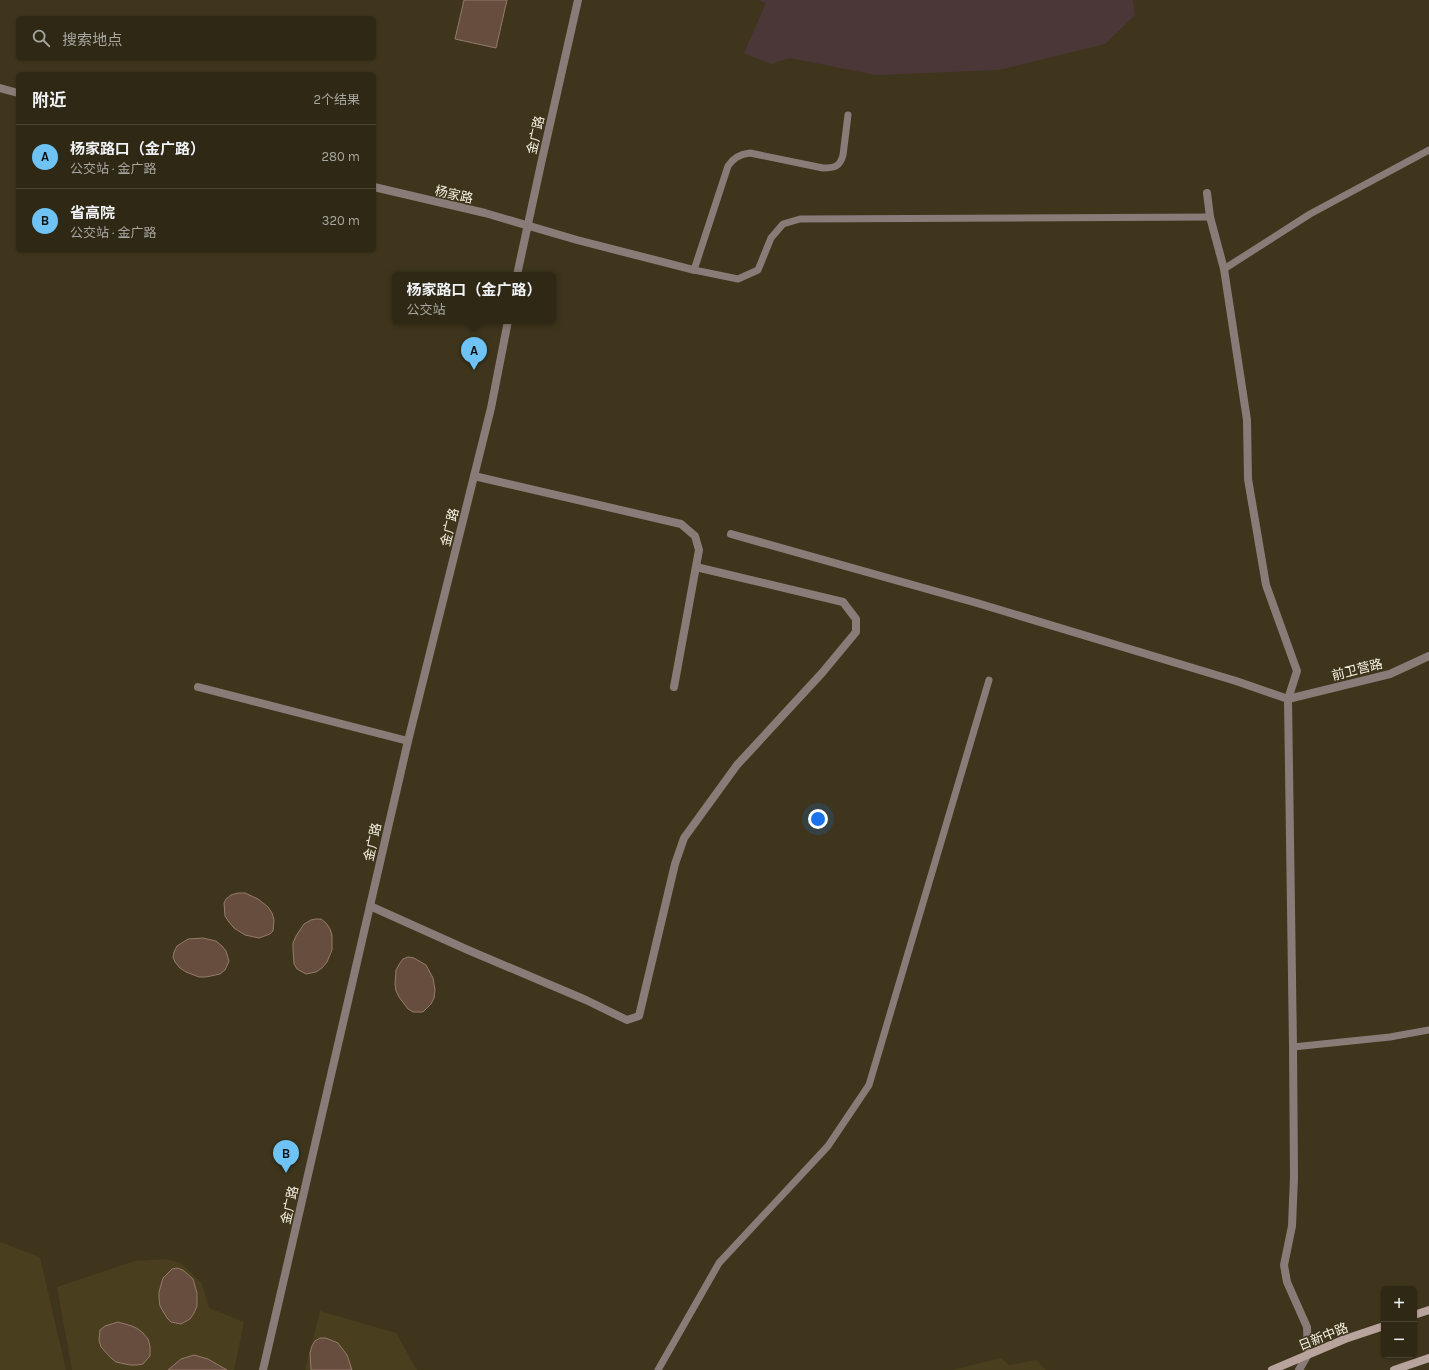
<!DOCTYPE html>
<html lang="zh">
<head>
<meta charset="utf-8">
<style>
  :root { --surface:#2e2815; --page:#36301e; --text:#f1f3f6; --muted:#a7a6a0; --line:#494434; --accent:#6fc2f4 }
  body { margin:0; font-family:Karla,"Noto Sans SC",sans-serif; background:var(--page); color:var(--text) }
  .controls { position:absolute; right:12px; bottom:12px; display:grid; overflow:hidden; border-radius:6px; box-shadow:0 1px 3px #0004 }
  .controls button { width:36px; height:36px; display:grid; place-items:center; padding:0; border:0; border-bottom:1px solid var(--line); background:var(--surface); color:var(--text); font:20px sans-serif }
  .you { position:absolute; left:818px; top:819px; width:14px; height:14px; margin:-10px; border:3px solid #fff; border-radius:50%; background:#1a73e8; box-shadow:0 0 0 6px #1a73e833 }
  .badge { display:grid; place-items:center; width:26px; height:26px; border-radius:50%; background:var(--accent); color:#111; font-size:13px; font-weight:700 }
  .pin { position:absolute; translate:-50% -33px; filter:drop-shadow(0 1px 2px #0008) }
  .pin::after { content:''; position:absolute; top:21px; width:14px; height:12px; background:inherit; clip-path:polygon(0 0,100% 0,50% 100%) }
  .popup { position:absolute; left:392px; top:272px; width:164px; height:52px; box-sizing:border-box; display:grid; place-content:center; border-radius:6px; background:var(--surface); filter:drop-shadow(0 1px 3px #0005); font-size:13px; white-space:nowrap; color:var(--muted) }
  .popup b { font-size:15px; color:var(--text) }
  .popup::after { content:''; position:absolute; left:50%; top:100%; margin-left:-8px; border:8px solid transparent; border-top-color:var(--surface) }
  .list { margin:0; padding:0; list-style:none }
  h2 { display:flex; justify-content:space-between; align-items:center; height:52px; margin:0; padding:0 16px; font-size:17px }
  h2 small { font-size:13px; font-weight:400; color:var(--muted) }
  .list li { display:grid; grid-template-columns:26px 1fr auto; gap:12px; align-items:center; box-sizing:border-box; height:64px; padding:0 16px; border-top:1px solid var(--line) }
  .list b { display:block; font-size:15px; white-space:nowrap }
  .list p { margin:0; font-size:13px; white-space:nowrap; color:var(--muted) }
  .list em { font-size:13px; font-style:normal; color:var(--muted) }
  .icon { flex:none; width:22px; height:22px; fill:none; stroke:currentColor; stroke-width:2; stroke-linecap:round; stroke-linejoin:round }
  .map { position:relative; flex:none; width:1429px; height:1370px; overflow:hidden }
  .search { position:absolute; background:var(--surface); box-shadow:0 1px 3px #0004; left:16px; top:16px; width:360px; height:44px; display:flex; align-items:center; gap:10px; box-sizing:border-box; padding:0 14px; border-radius:6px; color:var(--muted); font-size:15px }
  .panel { position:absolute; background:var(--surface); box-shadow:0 1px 3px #0004; left:16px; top:72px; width:360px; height:180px; border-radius:6px }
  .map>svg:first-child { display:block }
</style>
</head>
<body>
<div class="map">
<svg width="1429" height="1370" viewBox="0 0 1429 1370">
  <rect width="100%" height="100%" fill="#3e351c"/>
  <!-- built -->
  <path fill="#493e1e" d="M0,1242L40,1257L66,1370H0Z
    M167,1259L181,1263L202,1284L209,1308L244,1322L234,1370H72L57,1287L135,1261Z
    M320,1311L396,1333L417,1370H305Z
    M1001,1358L1009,1365L1036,1360L1046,1370H952Z"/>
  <!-- education -->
  <path fill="#4c3738" d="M758,0H1133L1135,15L1105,44L998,70L876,75L790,58L771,64L744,53L766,3Z"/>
  <!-- building -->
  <path fill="#664d3e" stroke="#967b6b" d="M464,0H507L496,48L455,39Z
    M238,893H245L258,899L268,907L272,913L274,920L273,931L270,934L259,938L245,935L234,928L229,922L225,916L224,903L226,899L231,895Z
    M316,919H321L326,923L330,929L332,935V950L327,962L322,968L316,972L306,974L297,969L294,964L293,949V943L296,936L304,924L311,920Z
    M203,938L216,941L222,946L226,951L229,961L225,970L220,974L206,977H199L186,972L180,968L175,962L173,957L174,952L177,946L188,939Z
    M408,957L414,958L426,965L433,978L435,990L434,998L431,1004L423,1012H413L408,1009L399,997L396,991L395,984L396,970L400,963L403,959Z
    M177,1268L183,1270L193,1279L197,1293V1306L194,1313L190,1319L181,1324L171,1322L167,1318L160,1306L159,1299V1292L163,1278L172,1269Z
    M118,1322L132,1326L138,1329L143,1333L148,1339L150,1346V1356L143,1364L137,1365H130L116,1362L111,1358L101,1347L99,1340L100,1330L105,1326Z
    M320,1338H326L338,1343L347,1355L352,1370H311L310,1353L312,1346L315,1341Z
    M194,1355L208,1359L227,1370H168L181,1359Z"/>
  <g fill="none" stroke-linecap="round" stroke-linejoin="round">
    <!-- service -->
    <path stroke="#897c78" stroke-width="7" d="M848,115L843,155C840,167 834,168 823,168L750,153C740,154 733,158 728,166L694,270L738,279L758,270L771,238L783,224L800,219L1210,217
      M1224,269L1310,214L1429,150
      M1293,1047L1390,1037L1429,1030
      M658,1370L719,1263L828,1146L869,1085L989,680"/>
    <!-- minor -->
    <path stroke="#897c78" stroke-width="8" d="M0,88L18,93
      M374,187L485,213L577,240L694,270
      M1207,193L1210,217L1224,269L1247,420L1248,479L1266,585L1297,671L1288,699L1293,1047L1294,1177L1292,1226L1284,1265L1287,1282L1307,1327L1308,1354
      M474,476L681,524L695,536L699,550L674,687
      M731,534L977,603L1236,681L1288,699
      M198,687L408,741
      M370,906L468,950L586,1000L627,1020L639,1016L675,864L684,838L737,765L822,673L856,632V619L843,602L696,567"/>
    <!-- tertiary -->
    <path stroke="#897c78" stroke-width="8" d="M517,275L541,164L578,0
      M1288,699L1390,674L1429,656
      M263,1370L408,741L491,408L508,321
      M1299,1370L1308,1354"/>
    <!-- secondary -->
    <path stroke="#b9a39d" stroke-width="8" d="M1414,1315L1429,1310
      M1272,1370L1345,1339L1384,1326
      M1394,1370L1429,1358"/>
  </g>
  <g text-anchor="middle" stroke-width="3" stroke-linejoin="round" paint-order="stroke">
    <!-- street labels -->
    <g font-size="13" fill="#f6f1e2" stroke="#3e351c">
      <text transform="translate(535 135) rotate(-77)" y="5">金广路</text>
      <text transform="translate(454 194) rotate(13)" y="5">杨家路</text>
      <text transform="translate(449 527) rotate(-76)" y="5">金广路</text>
      <text transform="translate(1357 669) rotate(-14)" y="5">前卫营路</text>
      <text transform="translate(372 842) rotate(-77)" y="5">金广路</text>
      <text transform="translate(289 1205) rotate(-77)" y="5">金广路</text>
      <text transform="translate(1323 1336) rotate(-22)" y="5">日新中路</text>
    </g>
  </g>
</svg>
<div class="controls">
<button>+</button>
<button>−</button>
</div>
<div class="you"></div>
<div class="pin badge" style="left:474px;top:370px">A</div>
<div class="popup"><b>杨家路口（金广路）</b>公交站</div>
<div class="pin badge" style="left:286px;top:1173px">B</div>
<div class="search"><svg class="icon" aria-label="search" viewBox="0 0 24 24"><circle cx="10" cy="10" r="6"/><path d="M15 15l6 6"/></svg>搜索地点</div>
<section class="panel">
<h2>附近<small>2个结果</small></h2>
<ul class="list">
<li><span class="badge">A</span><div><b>杨家路口（金广路）</b><p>公交站 · 金广路</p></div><em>280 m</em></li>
<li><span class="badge">B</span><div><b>省高院</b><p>公交站 · 金广路</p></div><em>320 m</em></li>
</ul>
</section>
</div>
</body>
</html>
